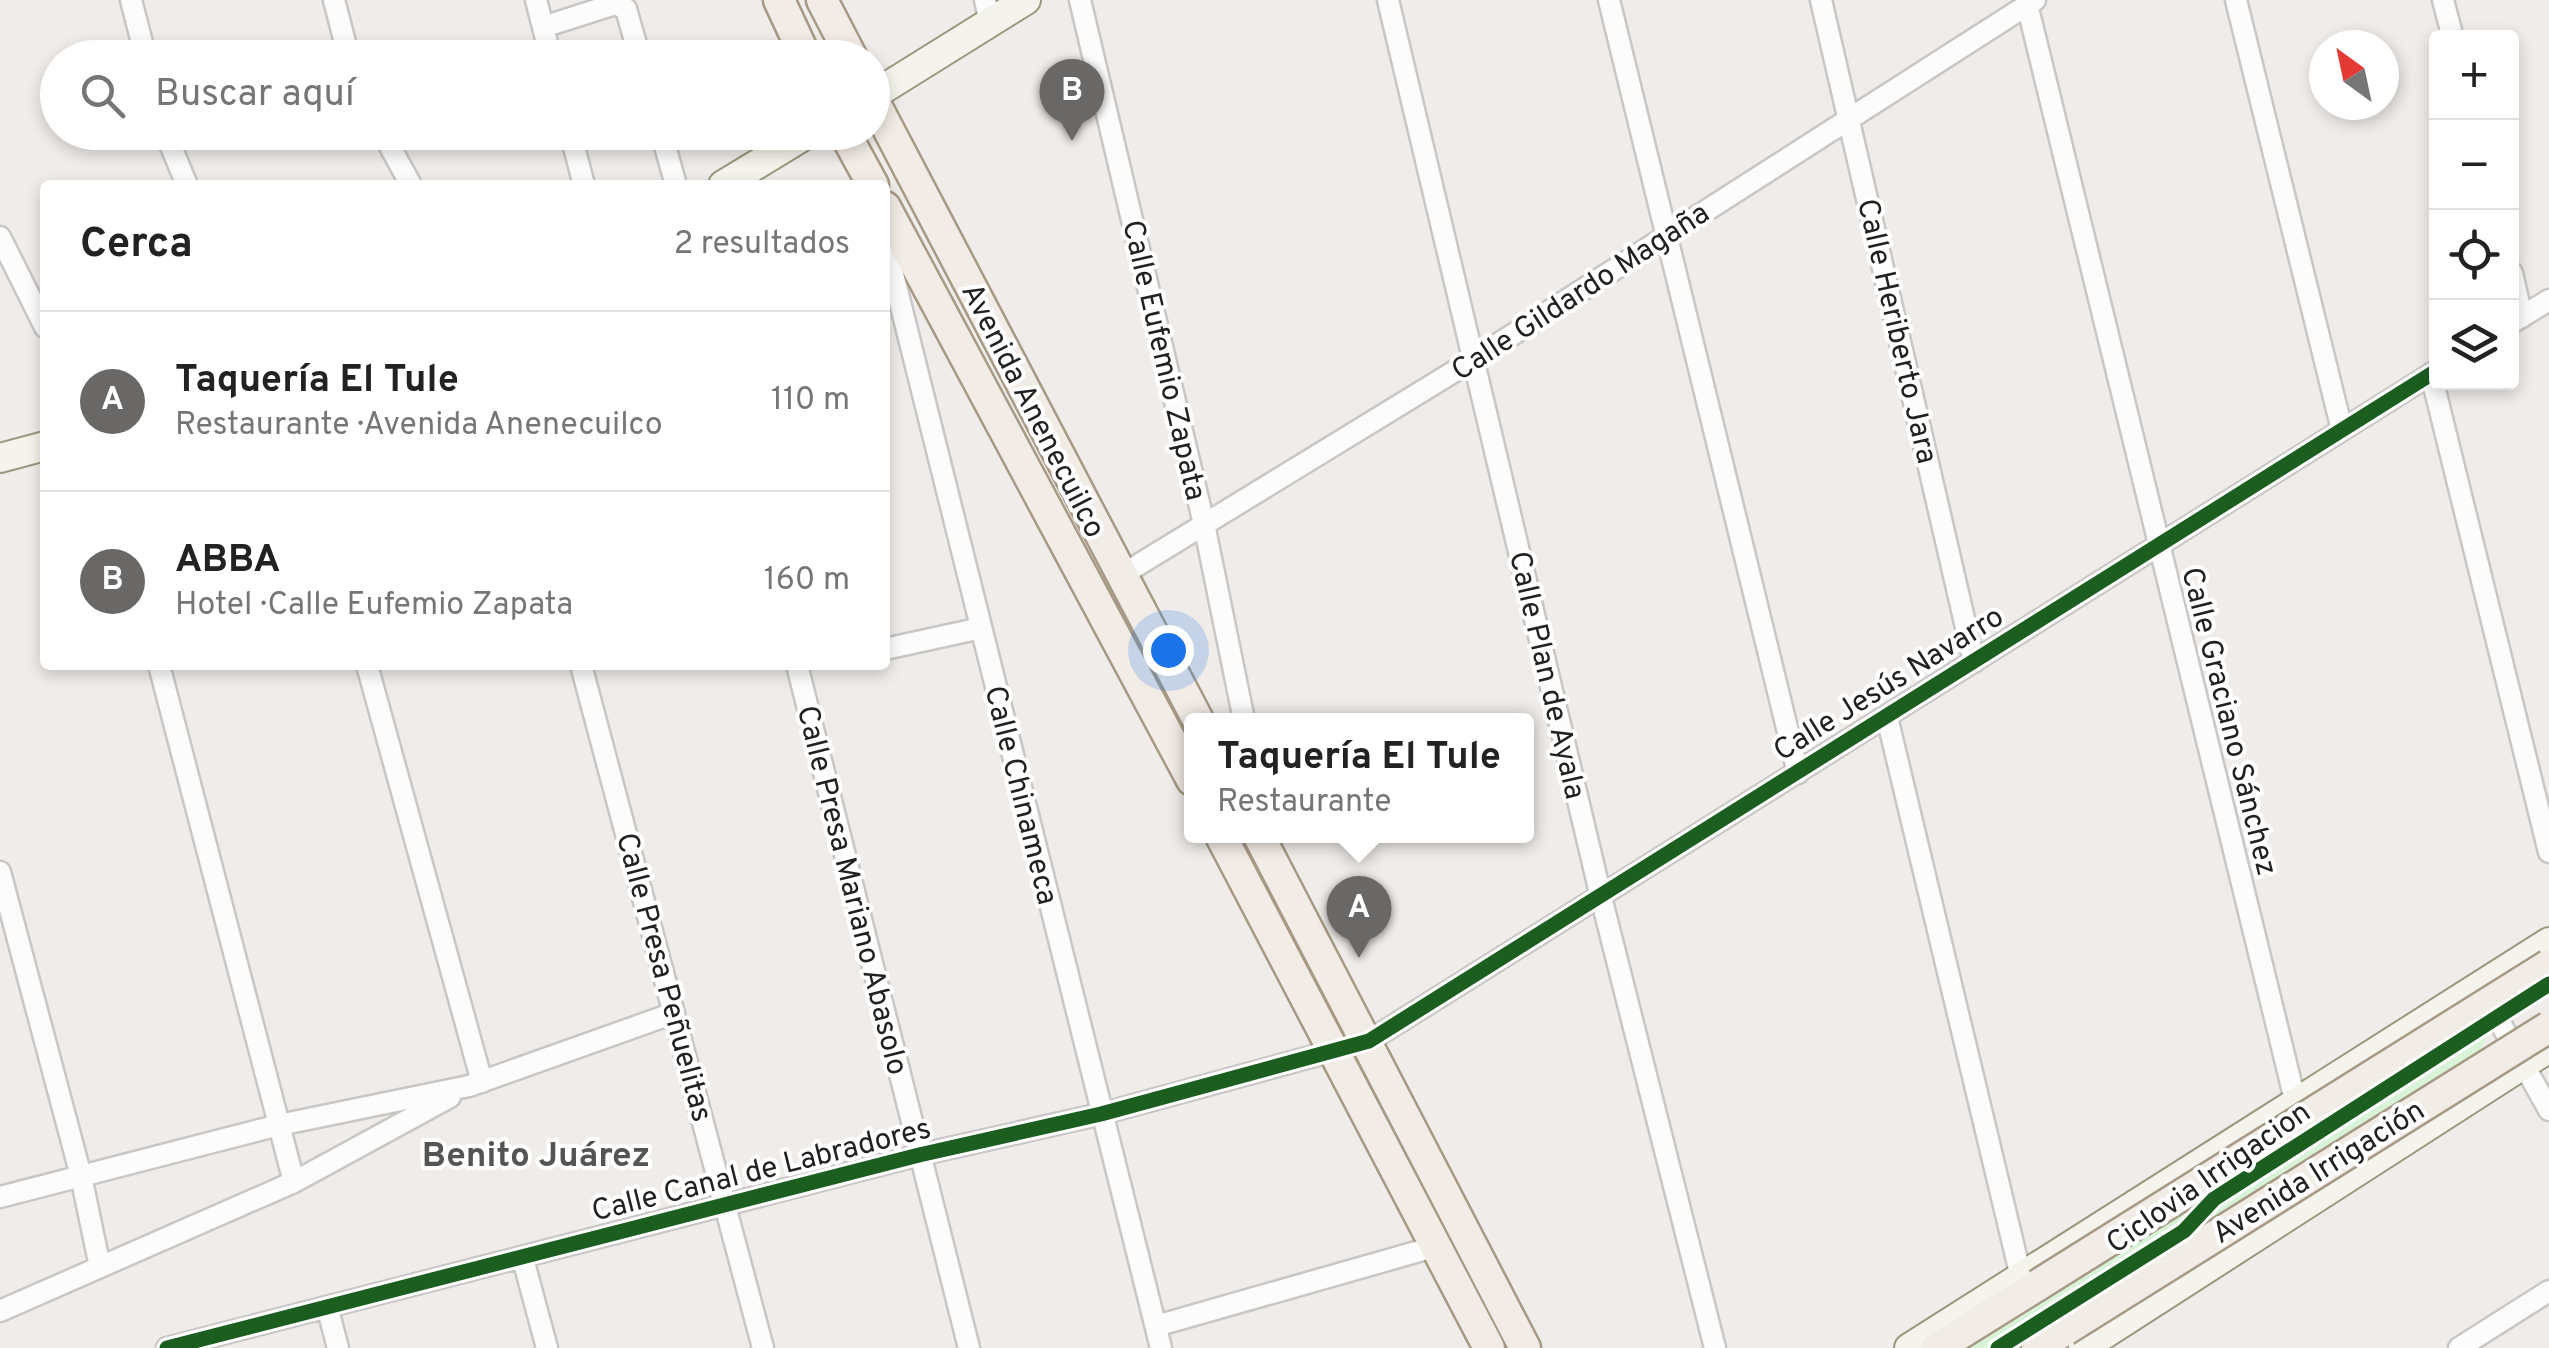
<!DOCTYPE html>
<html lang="es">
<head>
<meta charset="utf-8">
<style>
  :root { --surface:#fff; --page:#f2f2f2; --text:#222; --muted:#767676; --line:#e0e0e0; --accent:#696867 }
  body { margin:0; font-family:Overpass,sans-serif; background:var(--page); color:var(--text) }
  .controls { position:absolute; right:30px; top:30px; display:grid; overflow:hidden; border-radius:10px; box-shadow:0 5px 15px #0003 }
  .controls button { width:90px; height:90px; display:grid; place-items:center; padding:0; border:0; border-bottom:2px solid var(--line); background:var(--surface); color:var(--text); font:50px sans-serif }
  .compass { position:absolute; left:2309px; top:30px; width:90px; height:90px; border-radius:50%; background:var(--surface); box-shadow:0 5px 15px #0003; rotate:327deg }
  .you { position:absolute; left:1168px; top:650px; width:35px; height:35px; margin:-25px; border:8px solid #fff; border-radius:50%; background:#1a73e8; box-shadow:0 0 0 15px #1a73e833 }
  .badge { display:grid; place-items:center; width:65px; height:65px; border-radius:50%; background:var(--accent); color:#fff; font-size:32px; font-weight:700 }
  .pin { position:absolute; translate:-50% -82px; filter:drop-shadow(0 2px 5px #0008) }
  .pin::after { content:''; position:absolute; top:52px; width:35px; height:30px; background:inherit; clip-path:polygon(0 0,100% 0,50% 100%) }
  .popup { position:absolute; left:1184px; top:713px; width:350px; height:130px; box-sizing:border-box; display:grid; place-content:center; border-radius:10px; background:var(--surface); filter:drop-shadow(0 2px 8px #0005); font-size:32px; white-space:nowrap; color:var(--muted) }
  .popup b { font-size:38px; color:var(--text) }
  .popup::after { content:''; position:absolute; left:50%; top:100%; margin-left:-20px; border:20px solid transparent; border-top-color:var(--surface) }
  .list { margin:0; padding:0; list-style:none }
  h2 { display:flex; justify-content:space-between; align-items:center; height:130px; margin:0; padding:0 40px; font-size:42px }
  h2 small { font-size:32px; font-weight:400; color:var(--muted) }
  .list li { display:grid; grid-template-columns:65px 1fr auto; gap:30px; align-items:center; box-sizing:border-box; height:180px; padding:0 40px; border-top:2px solid var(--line) }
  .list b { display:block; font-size:38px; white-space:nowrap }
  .list p { margin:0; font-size:32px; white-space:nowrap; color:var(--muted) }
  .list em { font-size:32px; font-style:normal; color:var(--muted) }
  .icon { flex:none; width:55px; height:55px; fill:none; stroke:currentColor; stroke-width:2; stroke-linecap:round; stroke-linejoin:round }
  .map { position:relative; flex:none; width:2549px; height:1348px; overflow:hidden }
  .search { position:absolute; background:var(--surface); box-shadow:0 5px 15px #0003; left:40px; top:40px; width:850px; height:110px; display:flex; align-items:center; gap:25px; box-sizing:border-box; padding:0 35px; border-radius:55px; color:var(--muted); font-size:38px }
  .panel { position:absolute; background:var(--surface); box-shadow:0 5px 15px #0003; left:40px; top:180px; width:850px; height:490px; border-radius:10px }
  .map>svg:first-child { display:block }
</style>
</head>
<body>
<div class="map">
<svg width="2549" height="1348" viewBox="0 0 2549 1348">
  <rect width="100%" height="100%" fill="#efece9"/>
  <!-- park -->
  <path fill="#d8f3d7" d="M2483,1018L2492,1028L2480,1050L2349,1133L2315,1166L2028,1348H1947Z"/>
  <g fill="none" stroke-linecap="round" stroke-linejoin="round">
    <!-- street casing -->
    <g stroke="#c8c7c5" stroke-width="25">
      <path id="street" d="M131,0L146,58
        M334,0L349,58
        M536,0L551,58
        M985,0L990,23
        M1080,0L1204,524L1244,720
        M1388,0L1601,897L1715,1348
        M1609,0L1798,773
        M1821,0L1974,662
        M2026,0L2296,1104
        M2236,0L2342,430
        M2443,0L2453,38
        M543,27L615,4L626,9L640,58
        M165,132L187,185
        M382,132L411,185
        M570,132L584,185
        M661,132L676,185
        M0,237L45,327
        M885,242L1161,1348
        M2512,273L2522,317
        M2513,322L2549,300
        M2431,374L2549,852
        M1120,576L1473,360L2035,0
        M885,649L981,628
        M159,665L294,1182
        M367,665L482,1082
        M581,665L763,1348
        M797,665L969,1348
        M1887,717L2021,1277
        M0,872L81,1176L100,1267
        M2484,994L2549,1110
        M0,1197L279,1125L469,1086L674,1013
        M523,1259L547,1348
        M328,1310L338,1348
        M0,1311L294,1182L450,1097
        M1156,1326L1437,1246
        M167,1348L919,1155L1101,1114L1369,1041L2436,371
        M2459,1348L2549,1291"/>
    </g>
    <!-- secondary casing -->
    <g stroke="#989880" stroke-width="32">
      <path id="secondary" d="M872,96L1026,0
        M723,185L810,132
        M0,458L45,446
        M1909,1348L2549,942
        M2083,1348L2549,1048"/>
    </g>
    <!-- primary casing -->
    <g stroke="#a69985" stroke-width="35">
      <path id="primary" d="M779,0L806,58
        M822,0L852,58
        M872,98L1198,720
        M844,132L873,185
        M885,207L1192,780
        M1221,836L1489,1348
        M1259,836L1525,1348
        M1937,1348L2038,1285
        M2037,1348L2065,1330"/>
    </g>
    <!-- street -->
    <use href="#street" stroke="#fdfcfc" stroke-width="20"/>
    <!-- secondary -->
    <use href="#secondary" stroke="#f4f4ec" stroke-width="28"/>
    <!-- primary -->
    <use href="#primary" stroke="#f2ece6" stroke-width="30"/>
    <!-- primary-bridge casing -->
    <g stroke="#a69985" stroke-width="35" stroke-linecap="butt">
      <path id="primary-bridge" d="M2038,1285L2549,965
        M2065,1330L2549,1027"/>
    </g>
    <!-- primary-bridge -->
    <use href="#primary-bridge" stroke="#f2ece6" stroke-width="30"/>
    <!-- cycleway casing -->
    <g stroke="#fff" stroke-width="21">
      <path id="cycleway" d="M167,1348L919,1155L1101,1114L1369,1041L2436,371
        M1998,1348L2184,1231L2214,1199L2549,984"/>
    </g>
    <!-- cycleway -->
    <use href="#cycleway" stroke="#1b5e20" stroke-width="15"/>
  </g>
  <g text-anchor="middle" stroke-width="8" stroke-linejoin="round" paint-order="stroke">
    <!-- street labels -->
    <g font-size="30" fill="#212121" stroke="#fff">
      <text transform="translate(1580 291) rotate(-33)" y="10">Calle Gildardo Magaña</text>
      <text transform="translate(1898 331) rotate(77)" y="10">Calle Heriberto Jara</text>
      <text transform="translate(1165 360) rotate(77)" y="10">Calle Eufemio Zapata</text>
      <text transform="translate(1034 410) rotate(63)" y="10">Avenida Anenecuilco</text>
      <text transform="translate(1548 675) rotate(77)" y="10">Calle Plan de Ayala</text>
      <text transform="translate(1888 683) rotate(-32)" y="10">Calle Jesús Navarro</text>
      <text transform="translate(2230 721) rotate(76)" y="10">Calle Graciano Sánchez</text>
      <text transform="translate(1022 795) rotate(76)" y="10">Calle Chinameca</text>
      <text transform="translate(853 890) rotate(76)" y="10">Calle Presa Mariano Abasolo</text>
      <text transform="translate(665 977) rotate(75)" y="10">Calle Presa Peñuelitas</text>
      <text transform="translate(761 1169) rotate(-14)" y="10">Calle Canal de Labradores</text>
      <text transform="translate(2318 1171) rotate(-32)" y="10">Avenida Irrigación</text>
      <text transform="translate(2208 1177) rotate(-35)" y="10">Ciclovia Irrigacion</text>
    </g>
    <!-- quarter labels -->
    <g font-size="35" font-weight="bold" fill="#545454" stroke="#fff">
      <text x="536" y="1166">Benito Juárez</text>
    </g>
  </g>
</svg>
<div class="controls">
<button>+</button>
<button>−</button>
<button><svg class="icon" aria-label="locate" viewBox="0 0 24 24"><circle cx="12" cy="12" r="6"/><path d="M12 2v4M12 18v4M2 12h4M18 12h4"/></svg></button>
<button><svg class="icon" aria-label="layers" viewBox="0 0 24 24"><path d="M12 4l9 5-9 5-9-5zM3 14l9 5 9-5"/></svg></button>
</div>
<svg class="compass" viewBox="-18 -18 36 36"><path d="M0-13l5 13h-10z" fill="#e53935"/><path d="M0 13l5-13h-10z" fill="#767676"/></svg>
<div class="you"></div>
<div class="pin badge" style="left:1359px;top:958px">A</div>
<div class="popup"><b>Taquería El Tule</b>Restaurante</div>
<div class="pin badge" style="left:1072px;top:141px">B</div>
<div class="search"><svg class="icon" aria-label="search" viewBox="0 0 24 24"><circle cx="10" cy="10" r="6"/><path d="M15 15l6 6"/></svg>Buscar aquí</div>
<section class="panel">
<h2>Cerca<small>2 resultados</small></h2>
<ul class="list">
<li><span class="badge">A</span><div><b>Taquería El Tule</b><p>Restaurante · Avenida Anenecuilco</p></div><em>110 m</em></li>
<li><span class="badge">B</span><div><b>ABBA</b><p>Hotel · Calle Eufemio Zapata</p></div><em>160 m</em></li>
</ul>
</section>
</div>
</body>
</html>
